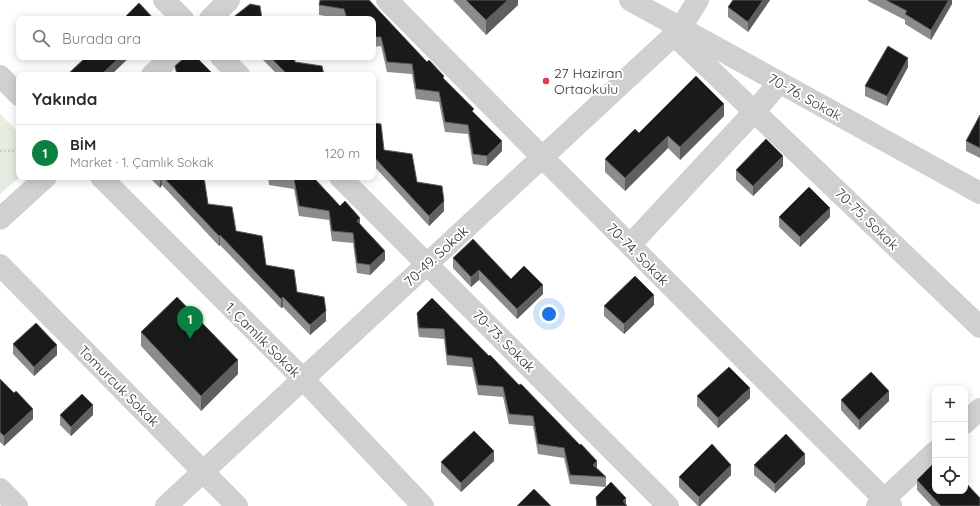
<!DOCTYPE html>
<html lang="tr">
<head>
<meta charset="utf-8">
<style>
  :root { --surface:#fff; --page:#f2f2f3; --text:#2b2b33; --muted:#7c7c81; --line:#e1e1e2; --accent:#0b8043 }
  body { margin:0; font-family:Quicksand,sans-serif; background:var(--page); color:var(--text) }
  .controls { position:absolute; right:12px; bottom:12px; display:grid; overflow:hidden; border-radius:8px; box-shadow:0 2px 10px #0003 }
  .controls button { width:36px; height:36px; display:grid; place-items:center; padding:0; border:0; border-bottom:1px solid var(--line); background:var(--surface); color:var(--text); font:20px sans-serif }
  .you { position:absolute; left:549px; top:314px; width:14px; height:14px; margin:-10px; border:3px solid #fff; border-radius:50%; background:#1a73e8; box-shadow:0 0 0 6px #1a73e833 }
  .badge { display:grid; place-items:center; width:26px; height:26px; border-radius:50%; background:var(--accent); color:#fff; font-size:13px; font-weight:700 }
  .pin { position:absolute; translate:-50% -33px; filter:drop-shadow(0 1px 2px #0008) }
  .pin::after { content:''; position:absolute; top:21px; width:14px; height:12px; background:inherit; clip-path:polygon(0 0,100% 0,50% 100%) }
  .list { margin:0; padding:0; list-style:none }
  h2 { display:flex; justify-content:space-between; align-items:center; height:52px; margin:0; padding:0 16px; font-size:17px }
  h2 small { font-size:13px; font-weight:400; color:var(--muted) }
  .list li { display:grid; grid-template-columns:26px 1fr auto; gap:12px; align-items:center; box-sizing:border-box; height:56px; padding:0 16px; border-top:1px solid var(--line) }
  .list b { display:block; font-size:15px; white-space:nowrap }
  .list p { margin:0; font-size:13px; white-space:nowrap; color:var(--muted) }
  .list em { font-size:13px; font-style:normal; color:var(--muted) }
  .icon { flex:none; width:22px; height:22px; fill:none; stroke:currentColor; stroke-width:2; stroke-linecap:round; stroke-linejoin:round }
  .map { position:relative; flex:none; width:980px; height:506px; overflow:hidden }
  .search { position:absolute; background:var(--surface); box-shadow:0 2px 10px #0003; left:16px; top:16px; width:360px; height:44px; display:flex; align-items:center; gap:10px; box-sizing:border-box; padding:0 14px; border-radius:8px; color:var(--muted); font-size:15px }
  .panel { position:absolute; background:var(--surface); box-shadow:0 2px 10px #0003; left:16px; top:72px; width:360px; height:108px; border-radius:8px }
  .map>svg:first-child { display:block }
</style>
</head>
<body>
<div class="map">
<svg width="980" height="506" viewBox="0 0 980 506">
  <rect width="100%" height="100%" fill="#fff"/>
  <!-- green -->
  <path fill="#e6ecdf" d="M0,114L19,133L20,177L0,194Z"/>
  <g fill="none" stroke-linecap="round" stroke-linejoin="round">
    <!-- path -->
    <path stroke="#cdcdcd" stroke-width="2.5" stroke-dasharray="2 2" stroke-linecap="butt" d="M0,151H19"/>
    <!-- minor -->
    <path stroke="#d0d0d0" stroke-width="22" d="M164,0L183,19
      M387,0L542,157L891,506
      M630,0L980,193
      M210,19L229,0
      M674,35L980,327
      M221,57L239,75
      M152,75L171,57
      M0,76L19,95
      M101,177L303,379L423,506
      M340,177L668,506
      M0,219L46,177
      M630,245L754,112L779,83
      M0,265L237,506
      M965,423L980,409
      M0,489L17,506
      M166,506L674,35L680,29L698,0
      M877,506L935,452"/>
  </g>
  <!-- wall -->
  <path fill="#8c8c8c" d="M369,0L444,80L474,113L502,151L487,166L473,164L468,134L445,132L439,102L416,99L412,74L387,72L381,46L373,47V19H345L319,15V5Z
    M453,0H518V5L486,35Z
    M770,0L748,32L728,17V7Z
    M868,0H952V4L931,40L905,24V20L868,1Z
    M260,57H294L295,62L324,75H278Z
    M908,67L887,106L865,96V86Z
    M980,115V158L966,151V141Z
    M724,116L680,160L668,148L625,191L605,172V159L639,133Z
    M373,123L384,150L417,182L444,211L429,226L373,165Z
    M783,166L753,196L736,180V170Z
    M149,177H204L208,204L236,231L266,265L297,292L326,321L310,335L283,307L281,308L220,245L219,246L162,185L160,188Z
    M268,177H313L340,206L360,224L385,260L370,275L357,273L353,243L332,241L329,220L299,216L294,189L269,185Z
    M779,217H830L800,247L779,227Z
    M453,258L511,279L543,294L517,319L479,280L471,287L453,268Z
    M432,298L606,477V487L627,506H596V497L606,487L570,484L564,458L538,454L533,426L509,424L503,397L478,395L472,367L447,365L444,339L419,337L417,323V313Z
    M654,305L624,334L604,316V306Z
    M141,332L238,374L201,411L141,346Z
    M13,344L57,355L34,376L13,354Z
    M0,379L14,393L33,419L4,446L0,442Z
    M697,396L750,398L718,428L697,406Z
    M841,400L889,401L859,430L841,410Z
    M60,415H93L71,436L60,425Z
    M494,461L461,492L441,472V462Z
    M805,464L775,493L754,475V465Z
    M731,475L700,506H698L679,487V477Z
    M917,480L980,506H932L917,490Z"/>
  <!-- shaded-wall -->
  <path fill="#5f5f5f" d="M508,0H518V5L486,35V20Z
    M763,0H770L748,32V22Z
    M949,0H952V4L931,40V30Z
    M120,57H130L111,75H101Z
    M908,58V67L887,106V96Z
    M724,104V116L680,160V147Z
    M668,136V148L625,191V178Z
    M502,141V151L487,166V156Z
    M783,156V166L753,196V186Z
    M160,177H162V185L160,188Z
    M444,201V211L429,226V216Z
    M830,208V217L800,247V237Z
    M360,218V228L357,221Z
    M220,235V245L219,246V236Z
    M385,251V260L370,275V265Z
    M479,270V280L471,287V277Z
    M543,285V294L517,319V309Z
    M654,295V305L624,334V324Z
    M283,297V307L281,308V299Z
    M326,311V321L310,335V325Z
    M57,345V355L34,376V367Z
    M238,360V374L201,411V396Z
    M750,388V398L718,428V418Z
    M889,391V401L859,430V420Z
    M93,405V415L71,436V427Z
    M33,409V419L4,446V436Z
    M494,451V461L461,492V483Z
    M805,454V464L775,493V484Z
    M597,461V471L593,465Z
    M731,465V475L700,506H699V497Z
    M626,498V506L623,501Z"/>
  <!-- building -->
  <path fill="#1a1a1a" stroke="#5f5f5f" d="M320,0H369L427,62L429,60L444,76L443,78L474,109L472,111L502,141L487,156L473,154L468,125L445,122L439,92L416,89L412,64L387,62L381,37H373V19H347L344,9L319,5Z
    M466,0H508L486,20Z
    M733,0H763L748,22L728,7Z
    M886,0H949L931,30L905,14L907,11Z
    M139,3L154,19H123Z
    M250,4L260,6L262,19H231Z
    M888,46L908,58L887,96L865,86Z
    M86,57H120L101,75H67Z
    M185,57H196L214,75H177L175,66Z
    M270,57H294L295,62L322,66L324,75H288Z
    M696,76L724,104L680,147L668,136L625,178L605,159L635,129L639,133Z
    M980,115V148L966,141Z
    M373,123L381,124L384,150L412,154L417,182L442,186L444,201L429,216L373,156Z
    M766,139L783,156L753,186L736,170Z
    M163,177H204L208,204L232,207L236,231L262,236L266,265L294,270L297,292L324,297L326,311L310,325L283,297L281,299L220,235L219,236Z
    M283,177H313L340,206L345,201L360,218L357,221L385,251L370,265L357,263L353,233L332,231L329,211L299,206L294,179Z
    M809,187L830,208L800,237L779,217Z
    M473,239L511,279L524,266L543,285L517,309L479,270L471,277L453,258Z
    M635,276L654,295L624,324L604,306Z
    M177,297L238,360L201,396L141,332Z
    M432,298L489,356L490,355L519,385L521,384L580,445L581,444L597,461L593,465L606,477L570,475L564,448L538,444L533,416L509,414L503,387L478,385L472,358L447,355L444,329L419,328L417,313Z
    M36,323L57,345L34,367L13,344Z
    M729,367L750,388L718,418L697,396Z
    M871,372L889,391L859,420L841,400Z
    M0,379L14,393L16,391L33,409L4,436L0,432Z
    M82,394L93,405L71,427L60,415Z
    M474,431L494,451L461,483L441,462Z
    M786,434L805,454L775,484L754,465Z
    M712,444L731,465L699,497L679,477Z
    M935,462V491H965V482L980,498V506H941L917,480Z
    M611,482L626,498L623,501L627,506H597L596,497Z
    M534,489L551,506H517Z"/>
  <!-- markers -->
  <circle fill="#e43a50" stroke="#fff" stroke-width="1.5" cx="546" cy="81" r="4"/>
  <g text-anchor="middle" stroke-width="4" stroke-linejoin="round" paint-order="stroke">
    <!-- poi labels -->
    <g font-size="14" fill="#333" stroke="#fff" text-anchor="start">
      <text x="554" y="78">27 Haziran<tspan x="554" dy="16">Ortaokulu</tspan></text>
    </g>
    <!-- street labels -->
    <g font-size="14" fill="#333" stroke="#fff">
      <text transform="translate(805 97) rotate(29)" y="5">70-76. Sokak</text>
      <text transform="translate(867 219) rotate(44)" y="5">70-75. Sokak</text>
      <text transform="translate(638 254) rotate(45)" y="5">70-74. Sokak</text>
      <text transform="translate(436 256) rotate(-43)" y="5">70-49. Sokak</text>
      <text transform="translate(263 340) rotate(45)" y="5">1. Çamlık Sokak</text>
      <text transform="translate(504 341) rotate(45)" y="5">70-73. Sokak</text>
      <text transform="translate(119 386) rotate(45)" y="5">Tomurcuk Sokak</text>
    </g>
  </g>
</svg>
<div class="controls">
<button>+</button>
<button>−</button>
<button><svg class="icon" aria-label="locate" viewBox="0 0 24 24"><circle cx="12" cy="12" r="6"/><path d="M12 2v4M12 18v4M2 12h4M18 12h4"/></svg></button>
</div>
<div class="you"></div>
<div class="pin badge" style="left:190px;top:339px">1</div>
<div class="search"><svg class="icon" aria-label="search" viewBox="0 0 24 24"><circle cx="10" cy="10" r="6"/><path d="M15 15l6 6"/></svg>Burada ara</div>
<section class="panel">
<h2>Yakında<small></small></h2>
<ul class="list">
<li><span class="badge">1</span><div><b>BİM</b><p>Market · 1. Çamlık Sokak</p></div><em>120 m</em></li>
</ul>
</section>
</div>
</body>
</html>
